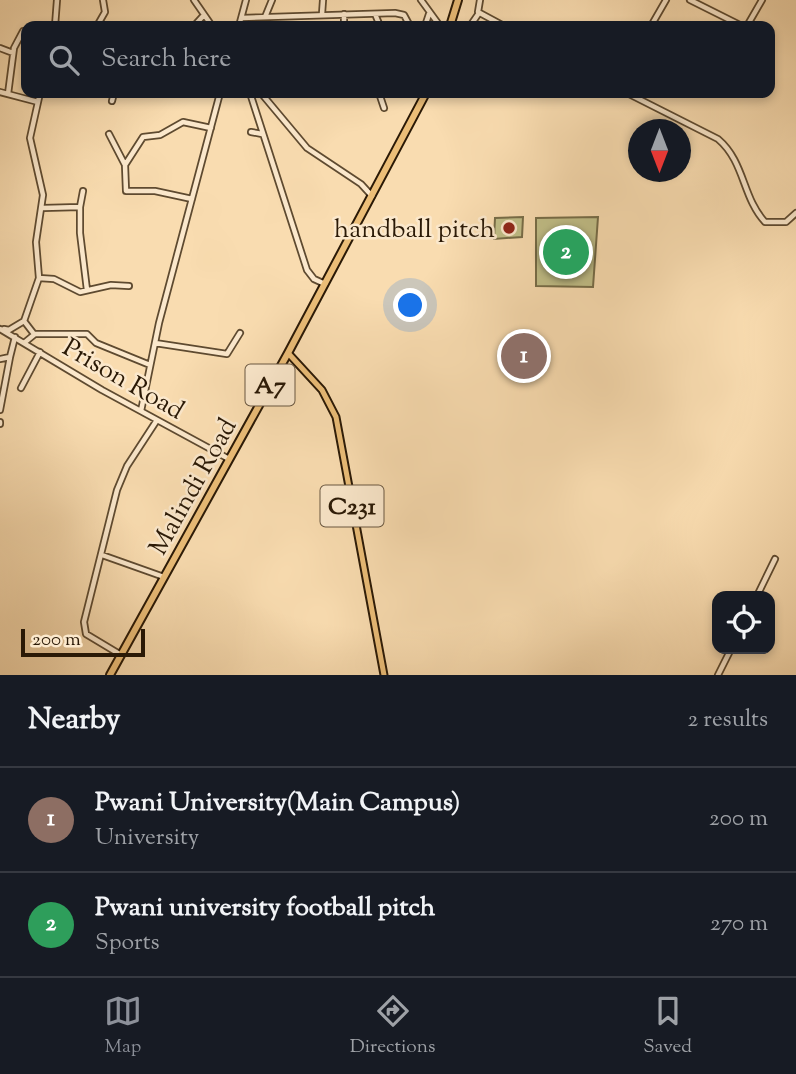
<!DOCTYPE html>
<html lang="en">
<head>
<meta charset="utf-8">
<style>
  :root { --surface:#171b24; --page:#242831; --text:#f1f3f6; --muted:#9ea1a6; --line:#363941; --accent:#8c9099 }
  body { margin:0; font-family:"Sorts Mill Goudy",serif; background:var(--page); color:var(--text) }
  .controls { position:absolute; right:21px; bottom:21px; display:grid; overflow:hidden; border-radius:14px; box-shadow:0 4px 10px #0003 }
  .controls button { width:63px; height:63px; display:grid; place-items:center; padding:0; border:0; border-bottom:2px solid var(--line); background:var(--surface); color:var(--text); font:35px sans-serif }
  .compass { position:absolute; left:628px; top:119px; width:63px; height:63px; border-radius:50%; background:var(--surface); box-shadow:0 4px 10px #0003; rotate:180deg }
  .scale { position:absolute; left:21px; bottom:18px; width:124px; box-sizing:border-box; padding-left:7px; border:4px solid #2a1906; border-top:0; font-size:19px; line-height:24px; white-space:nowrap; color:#2a1906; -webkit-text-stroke:5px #fbe8cc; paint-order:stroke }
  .you { position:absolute; left:411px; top:306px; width:24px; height:24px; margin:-18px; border:5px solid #fff; border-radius:50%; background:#1a73e8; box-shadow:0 0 0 10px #1a73e833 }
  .badge { display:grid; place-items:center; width:46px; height:46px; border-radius:50%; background:var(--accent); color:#fff; font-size:23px; font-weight:700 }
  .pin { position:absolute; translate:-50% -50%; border:4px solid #fff; box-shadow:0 2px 7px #0006 }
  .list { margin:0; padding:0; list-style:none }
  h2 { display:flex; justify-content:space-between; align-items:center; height:91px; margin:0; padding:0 28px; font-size:30px }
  h2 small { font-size:23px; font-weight:400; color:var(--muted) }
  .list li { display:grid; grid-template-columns:46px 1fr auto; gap:21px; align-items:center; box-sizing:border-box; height:105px; padding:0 28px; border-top:2px solid var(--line) }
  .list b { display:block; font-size:26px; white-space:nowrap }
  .list p { margin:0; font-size:23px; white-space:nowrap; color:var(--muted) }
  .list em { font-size:23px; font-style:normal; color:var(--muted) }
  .icon { flex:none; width:38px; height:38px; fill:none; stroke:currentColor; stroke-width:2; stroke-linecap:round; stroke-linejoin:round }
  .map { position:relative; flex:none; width:796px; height:675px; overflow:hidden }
  .search { position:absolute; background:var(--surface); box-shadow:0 4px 10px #0003; left:21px; right:21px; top:21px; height:77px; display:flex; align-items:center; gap:18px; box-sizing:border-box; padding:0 24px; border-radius:14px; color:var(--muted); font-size:26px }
  .sheet { height:301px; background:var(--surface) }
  nav { display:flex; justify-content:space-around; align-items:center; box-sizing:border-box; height:98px; border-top:2px solid var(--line); background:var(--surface); font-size:19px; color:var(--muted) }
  nav a { display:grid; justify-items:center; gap:4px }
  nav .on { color:var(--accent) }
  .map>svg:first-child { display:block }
</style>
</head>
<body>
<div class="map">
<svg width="796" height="675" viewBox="0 0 796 675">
  <rect width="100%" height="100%" fill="#f9dcb0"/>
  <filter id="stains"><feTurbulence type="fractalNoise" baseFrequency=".00286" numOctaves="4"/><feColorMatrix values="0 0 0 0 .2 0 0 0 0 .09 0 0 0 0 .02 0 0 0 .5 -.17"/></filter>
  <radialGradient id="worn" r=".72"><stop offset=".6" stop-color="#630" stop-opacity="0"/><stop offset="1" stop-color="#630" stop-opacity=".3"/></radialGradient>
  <!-- park -->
  <path fill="#c1bf88" stroke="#766c47" stroke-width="2" d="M523,217L522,237L494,239L495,218Z
    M598,217L593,287L536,286V218Z"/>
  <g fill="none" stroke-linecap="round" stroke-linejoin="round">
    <!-- minor casing -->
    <g stroke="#5e4a30" stroke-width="8">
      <path id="minor" d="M194,0L212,26
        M421,0L440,26
        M480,0L478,12L504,26
        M690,0L742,26
        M322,14L323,0
        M375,14L380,26
        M265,17L272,0
        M242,18L395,13L404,15L410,26
        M55,26L57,0
        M97,26L105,12L103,0
        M194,26L204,15
        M239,26L246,0
        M344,26V14
        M425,26L429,14
        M470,26L479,13
        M651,26L666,0
        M747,26L762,0
        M770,43V52
        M0,48L13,53
        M0,92L38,102
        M250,93L307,270L314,279L325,284
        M261,93L307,148L361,184L372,196
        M379,93L384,108
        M627,93L718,139C745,162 742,197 765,222H786L796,213
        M8,94L14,48L23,31H26
        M112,101L114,93
        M251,132L262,134
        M109,134L125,165
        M192,199L155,191H126L125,165L143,137L160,135L183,122L211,128
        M80,207V233L87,290
        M43,208L80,207L83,191
        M39,278L54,279L80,292L111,285L129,286
        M24,321L39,278L36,242L43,195L30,138L40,93
        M24,321L34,334
        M0,329L102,390L229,459
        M4,329L9,330L24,321
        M24,343L35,334H87L96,343L150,365
        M155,343L227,354L240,333
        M0,359L10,357L15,337
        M21,388L40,352
        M0,410L10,357
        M141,411L159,323L220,93
        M0,422V424
        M102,555L164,577
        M757,596L775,559
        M121,655L86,634L84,622L117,490L127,466L157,420
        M718,675L731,649"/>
    </g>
    <!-- major casing -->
    <g stroke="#2a1906" stroke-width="9">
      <path id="major" d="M288,353L322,390L336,417L384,675"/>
    </g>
    <!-- highway casing -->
    <g stroke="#2a1906" stroke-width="10">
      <path id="highway" d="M450,26L458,0
        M110,675L288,353L426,93"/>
    </g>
    <!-- minor -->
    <use href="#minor" stroke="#fbe8cc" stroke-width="4.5"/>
    <!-- major -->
    <use href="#major" stroke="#ecbe78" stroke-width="5"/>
    <!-- highway -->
    <use href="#highway" stroke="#ecbe78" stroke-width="6"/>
  </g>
  <!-- markers -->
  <circle fill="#8f2418" stroke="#fbe8cc" stroke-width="2.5" cx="509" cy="228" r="7"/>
  <g text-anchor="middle" stroke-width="5" stroke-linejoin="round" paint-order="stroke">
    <!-- shield labels -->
    <g fill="#fbe8cc" stroke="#695741" stroke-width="2">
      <rect x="245.5" y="364.5" width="49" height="41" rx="5"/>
      <rect x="320.5" y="485.5" width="63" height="41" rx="5"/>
    </g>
    <g font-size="24" font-weight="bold" fill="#2a1906">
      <text x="270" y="393">A7</text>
      <text x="352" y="514">C231</text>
    </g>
    <!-- poi labels -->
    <g font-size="26" fill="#2a1906" stroke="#fbe8cc" text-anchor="end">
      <text x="495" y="237">handball pitch</text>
    </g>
    <!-- street labels -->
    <g font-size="26" fill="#2a1906" stroke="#fbe8cc">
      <text transform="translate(124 378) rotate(30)" y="9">Prison Road</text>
      <text transform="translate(192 486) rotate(-61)" y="9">Malindi Road</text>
    </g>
  </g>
  <rect width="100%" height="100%" filter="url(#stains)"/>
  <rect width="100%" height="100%" fill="url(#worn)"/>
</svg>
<div class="controls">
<button><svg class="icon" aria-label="locate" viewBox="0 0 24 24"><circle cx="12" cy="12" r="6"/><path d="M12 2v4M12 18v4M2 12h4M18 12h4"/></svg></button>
</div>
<svg class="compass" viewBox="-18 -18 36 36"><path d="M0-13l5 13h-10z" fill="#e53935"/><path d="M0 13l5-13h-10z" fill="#9ea1a6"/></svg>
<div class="scale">200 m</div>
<div class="you"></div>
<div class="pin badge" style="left:524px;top:356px;background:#8d6e63">1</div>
<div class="pin badge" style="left:566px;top:252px;background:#2e9e5b">2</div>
<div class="search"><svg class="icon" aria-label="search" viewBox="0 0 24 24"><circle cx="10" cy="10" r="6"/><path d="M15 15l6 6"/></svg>Search here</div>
</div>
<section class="sheet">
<h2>Nearby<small>2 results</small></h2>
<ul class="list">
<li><span class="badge" style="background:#8d6e63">1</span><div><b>Pwani University(Main Campus)</b><p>University</p></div><em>200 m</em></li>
<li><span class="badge" style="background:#2e9e5b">2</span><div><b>Pwani university football pitch</b><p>Sports</p></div><em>270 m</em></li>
</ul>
</section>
<nav>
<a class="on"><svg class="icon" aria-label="map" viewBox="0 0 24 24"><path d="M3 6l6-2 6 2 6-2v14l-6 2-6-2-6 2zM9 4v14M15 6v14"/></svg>Map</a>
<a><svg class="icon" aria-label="directions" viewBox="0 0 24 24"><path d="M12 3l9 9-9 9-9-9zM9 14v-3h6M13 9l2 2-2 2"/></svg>Directions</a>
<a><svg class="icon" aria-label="saved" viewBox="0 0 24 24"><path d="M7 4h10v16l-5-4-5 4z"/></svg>Saved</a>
</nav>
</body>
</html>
